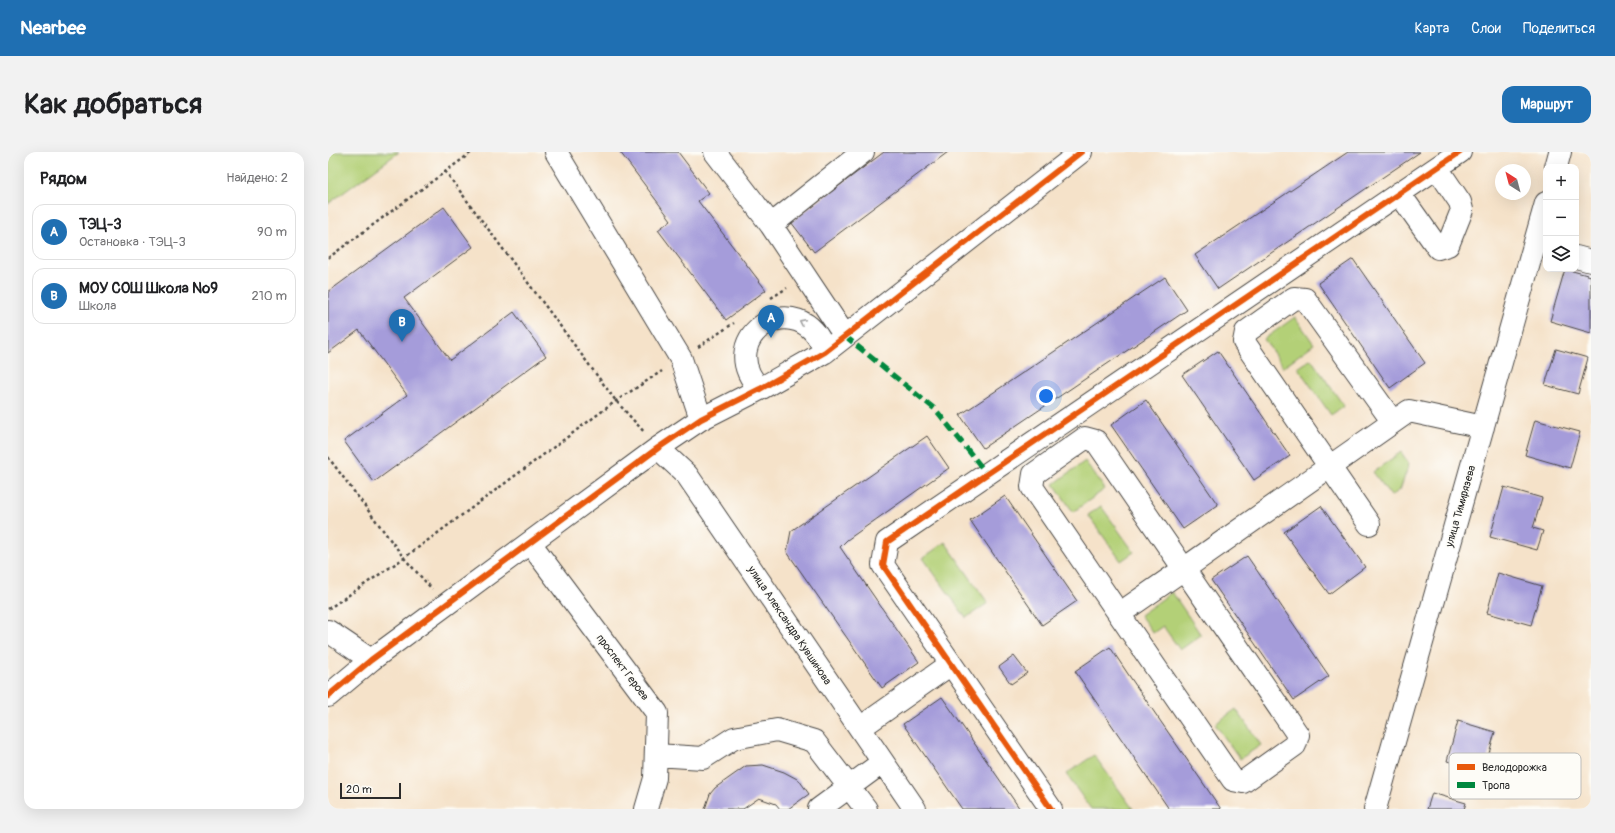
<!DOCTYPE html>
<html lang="ru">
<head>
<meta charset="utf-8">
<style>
  :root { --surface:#fff; --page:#f2f2f2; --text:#202124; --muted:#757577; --line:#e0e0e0; --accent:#1f6fb2 }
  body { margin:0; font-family:Pangolin,sans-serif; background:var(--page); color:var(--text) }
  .controls { position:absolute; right:12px; top:12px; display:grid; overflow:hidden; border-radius:8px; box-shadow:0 4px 16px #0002 }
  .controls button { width:36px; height:36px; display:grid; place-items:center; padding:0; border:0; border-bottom:1px solid var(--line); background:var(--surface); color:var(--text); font:20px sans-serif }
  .compass { position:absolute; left:1167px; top:12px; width:36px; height:36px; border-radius:50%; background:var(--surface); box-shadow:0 4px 16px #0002; rotate:324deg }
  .scale { position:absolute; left:12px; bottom:10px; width:61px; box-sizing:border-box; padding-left:4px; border:2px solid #2b2b2b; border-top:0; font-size:11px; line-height:14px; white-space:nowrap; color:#2b2b2b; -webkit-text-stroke:3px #fdfcf7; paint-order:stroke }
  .you { position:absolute; left:718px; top:244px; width:14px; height:14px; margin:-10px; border:3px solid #fff; border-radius:50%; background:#1a73e8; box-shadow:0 0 0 6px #1a73e833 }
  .badge { display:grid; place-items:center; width:26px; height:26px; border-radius:50%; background:var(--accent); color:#fff; font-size:13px; font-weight:700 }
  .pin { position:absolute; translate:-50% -33px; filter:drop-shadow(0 1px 2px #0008) }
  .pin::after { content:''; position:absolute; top:21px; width:14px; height:12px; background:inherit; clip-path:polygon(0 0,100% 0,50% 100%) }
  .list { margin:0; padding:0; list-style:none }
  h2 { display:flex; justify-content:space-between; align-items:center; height:52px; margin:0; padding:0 16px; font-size:17px }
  h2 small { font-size:13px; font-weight:400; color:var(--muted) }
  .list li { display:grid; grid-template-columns:26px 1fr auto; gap:12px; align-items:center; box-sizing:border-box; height:56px; margin:0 8px 8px; padding:0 8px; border:1px solid var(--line); border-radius:12px }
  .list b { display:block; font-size:15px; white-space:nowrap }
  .list p { margin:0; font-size:13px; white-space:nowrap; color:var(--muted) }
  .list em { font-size:13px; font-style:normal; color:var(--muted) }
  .icon { flex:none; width:22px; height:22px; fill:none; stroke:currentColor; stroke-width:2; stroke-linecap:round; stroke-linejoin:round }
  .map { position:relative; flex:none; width:1263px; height:657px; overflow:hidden; border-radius:12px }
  header { display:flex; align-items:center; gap:24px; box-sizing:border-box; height:56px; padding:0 20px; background:var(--accent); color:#fff }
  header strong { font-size:19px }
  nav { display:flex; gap:22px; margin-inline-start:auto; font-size:14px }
  .intro { display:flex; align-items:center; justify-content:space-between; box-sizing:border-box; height:96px; padding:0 24px }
  h1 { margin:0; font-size:28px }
  .button { padding:10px 18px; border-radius:12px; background:var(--accent); color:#fff; font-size:14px; font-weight:700 }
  main { display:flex; gap:24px; padding:0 24px }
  aside { flex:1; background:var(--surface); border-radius:12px; box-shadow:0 4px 16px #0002 }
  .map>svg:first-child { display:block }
</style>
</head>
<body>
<header>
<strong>Nearbee</strong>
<nav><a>Карта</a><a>Слои</a><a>Поделиться</a></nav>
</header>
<div class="intro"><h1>Как добраться</h1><a class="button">Маршрут</a></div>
<main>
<aside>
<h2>Рядом<small>Найдено: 2</small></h2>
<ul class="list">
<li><span class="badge">A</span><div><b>ТЭЦ-3</b><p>Остановка · ТЭЦ-3</p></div><em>90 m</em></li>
<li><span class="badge">B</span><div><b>МОУ СОШ Школа №9</b><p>Школа</p></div><em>210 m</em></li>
</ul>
</aside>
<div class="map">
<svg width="1263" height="657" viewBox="0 0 1263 657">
  <rect width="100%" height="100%" fill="#fdfcf7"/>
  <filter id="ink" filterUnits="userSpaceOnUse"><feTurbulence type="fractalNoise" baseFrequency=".025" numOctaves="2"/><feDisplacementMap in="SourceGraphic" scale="8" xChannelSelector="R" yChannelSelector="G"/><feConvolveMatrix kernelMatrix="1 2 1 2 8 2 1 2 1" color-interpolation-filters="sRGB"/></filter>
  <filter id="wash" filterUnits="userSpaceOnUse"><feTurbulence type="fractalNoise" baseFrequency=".012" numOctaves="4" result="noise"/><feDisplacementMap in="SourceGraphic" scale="16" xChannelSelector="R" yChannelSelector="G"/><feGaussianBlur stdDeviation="0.9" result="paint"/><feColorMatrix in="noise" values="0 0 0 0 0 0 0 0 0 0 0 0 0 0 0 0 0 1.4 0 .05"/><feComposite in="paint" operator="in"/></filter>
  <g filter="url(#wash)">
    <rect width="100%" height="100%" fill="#f5e2c9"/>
    <!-- green -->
    <path fill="#b3d077" stroke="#6f7e51" d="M0,0H71L0,52Z
      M967,165L986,192L955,215L936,187Z
      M983,207L1016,254L1003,263L970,216Z
      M1073,300L1081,312L1072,338L1063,344L1045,320Z
      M757,309L777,337L745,360L726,332Z
      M773,354L806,400L793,409L760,363Z
      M617,390L660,451L638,466L595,406Z
      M844,440L873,483L852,498L835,474L825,481L812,463Z
      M908,557L933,593L912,607L887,572Z
      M766,603L805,657H763L738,622Z"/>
    <g id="blocks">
      <!-- building -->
      <path fill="#a59cda" d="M292,0H350L381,41L370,49L438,138L398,168L330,78L343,68Z
        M556,0H620L486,100L463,70Z
        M1020,0H1092L890,137L867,103Z
        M116,55L145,95L76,146L122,208L186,160L218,204L46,330L16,289L79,243L31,178L0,201V140Z
        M1025,107L1097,211L1062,236L990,131Z
        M1237,117L1263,124V181L1222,169Z
        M837,125L859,158L655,296L632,263Z
        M1228,197L1260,206L1250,242L1217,233Z
        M890,199L962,304L926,328L854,223Z
        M818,248L890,353L855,377L783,273Z
        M1207,268L1252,280L1242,316L1197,303Z
        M599,284L621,316L519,388L512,395L591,510L554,536L459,400L463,379Z
        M1176,335L1214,346L1205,376L1215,379L1209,398L1162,385Z
        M677,344L749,449L714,473L642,368Z
        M993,354L1037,415L1001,442L956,380Z
        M919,404L1001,524L966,548L883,428Z
        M1170,421L1214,434L1203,473L1159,461Z
        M782,495L802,525L893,657H841L747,519Z
        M686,504L699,521L683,532L671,515Z
        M614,545L635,575L692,657H634L575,572Z
        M1130,569L1167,580L1156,619L1119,609Z
        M435,613L456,620L471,628L481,642L460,657H452L448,652L431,646L415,657H377L382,642L387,636L418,614Z
        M1104,641L1138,651L1136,657H1099Z"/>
    </g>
  </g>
  <g filter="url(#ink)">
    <use href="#blocks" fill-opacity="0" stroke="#494643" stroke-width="1"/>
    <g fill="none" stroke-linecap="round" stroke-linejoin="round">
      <!-- minor casing -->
      <g stroke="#494643" stroke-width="24">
        <path id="minor" d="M228,0L353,207L373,267
          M387,0L443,73L517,184
          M1228,15L1232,0
          M1071,41L1110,96L1120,93L1134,58L1132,50L1109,16
          M443,73L535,0
          M1248,105L1263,109
          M432,237C382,184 473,129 497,200
          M330,296L359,323L587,657
          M1041,372L916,190L918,180L966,146L977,147L1065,270
          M202,391L329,561L327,626L318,657
          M791,462L905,628L915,630L967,593L970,583L768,289L757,286L706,322L704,335L791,462C888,395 984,327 1081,259L1155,275
          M0,479L43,508
          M0,544L43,508L330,296L373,267L432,237L497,200L753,0
          M532,576L623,512
          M328,603L375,606L406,586L449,578L486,589L538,657
          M491,657L555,610
          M723,657L555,413L559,390L1132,0
          M1047,657L1218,51"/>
      </g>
      <!-- path -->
      <path stroke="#494643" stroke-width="2.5" stroke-dasharray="3 3" stroke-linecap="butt" d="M117,19L288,249L317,281
        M0,106L144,0
        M443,146L459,136
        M370,195L406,171
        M0,305L76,406L104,437
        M0,457L76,406L288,249L334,219"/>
      <!-- minor -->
      <use href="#minor" stroke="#fff" stroke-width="22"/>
      <!-- quiet -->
      <path stroke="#00873e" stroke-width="5" stroke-dasharray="10 5" stroke-linecap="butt" d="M517,184L608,258L659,322"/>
      <!-- cycleway casing -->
      <g stroke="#fdfcf7" stroke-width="8">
        <path id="cycleway" d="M0,544L43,508L330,296L373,267L432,237L497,200L753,0
          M723,657L555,413L559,390L1132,0"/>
      </g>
      <!-- cycleway -->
      <use href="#cycleway" stroke="#e8590c" stroke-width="6"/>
    </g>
    <!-- one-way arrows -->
    <defs><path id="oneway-chevron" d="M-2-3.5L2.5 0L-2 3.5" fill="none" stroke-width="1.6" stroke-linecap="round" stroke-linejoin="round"/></defs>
    <use stroke="#a0a0a0" href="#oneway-chevron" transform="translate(474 170) rotate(-154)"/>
  </g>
  <g text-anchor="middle" stroke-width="3" stroke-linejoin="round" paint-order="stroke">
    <!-- street labels -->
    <g font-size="11" fill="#2b2b2b" stroke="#fdfcf7">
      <text transform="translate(1132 354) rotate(-74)" y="4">улица Тимирязева</text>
      <text transform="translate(462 473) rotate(56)" y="4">улица Александра Кувшинова</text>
      <text transform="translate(295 515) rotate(53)" y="4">проспект Героев</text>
    </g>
  </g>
  <!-- legend -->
  <rect x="1121" y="601" width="132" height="46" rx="6" fill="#fdfcf7" stroke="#bebdba" stroke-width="1"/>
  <rect x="1129" y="612" width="18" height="6" fill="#e8590c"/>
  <rect x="1129" y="630" width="18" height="6" fill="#00873e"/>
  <g font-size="11" fill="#2b2b2b">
    <text x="1154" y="619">Велодорожка</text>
    <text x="1154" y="637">Тропа</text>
  </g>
</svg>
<div class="controls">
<button>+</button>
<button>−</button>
<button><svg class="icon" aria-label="layers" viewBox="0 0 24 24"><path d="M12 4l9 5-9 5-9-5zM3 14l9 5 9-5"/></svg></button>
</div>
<svg class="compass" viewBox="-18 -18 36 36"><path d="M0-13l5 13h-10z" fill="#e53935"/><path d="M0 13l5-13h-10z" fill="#757577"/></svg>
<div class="scale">20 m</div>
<div class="you"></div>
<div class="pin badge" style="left:443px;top:186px">A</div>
<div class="pin badge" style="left:74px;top:190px">B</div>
</div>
</main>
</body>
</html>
